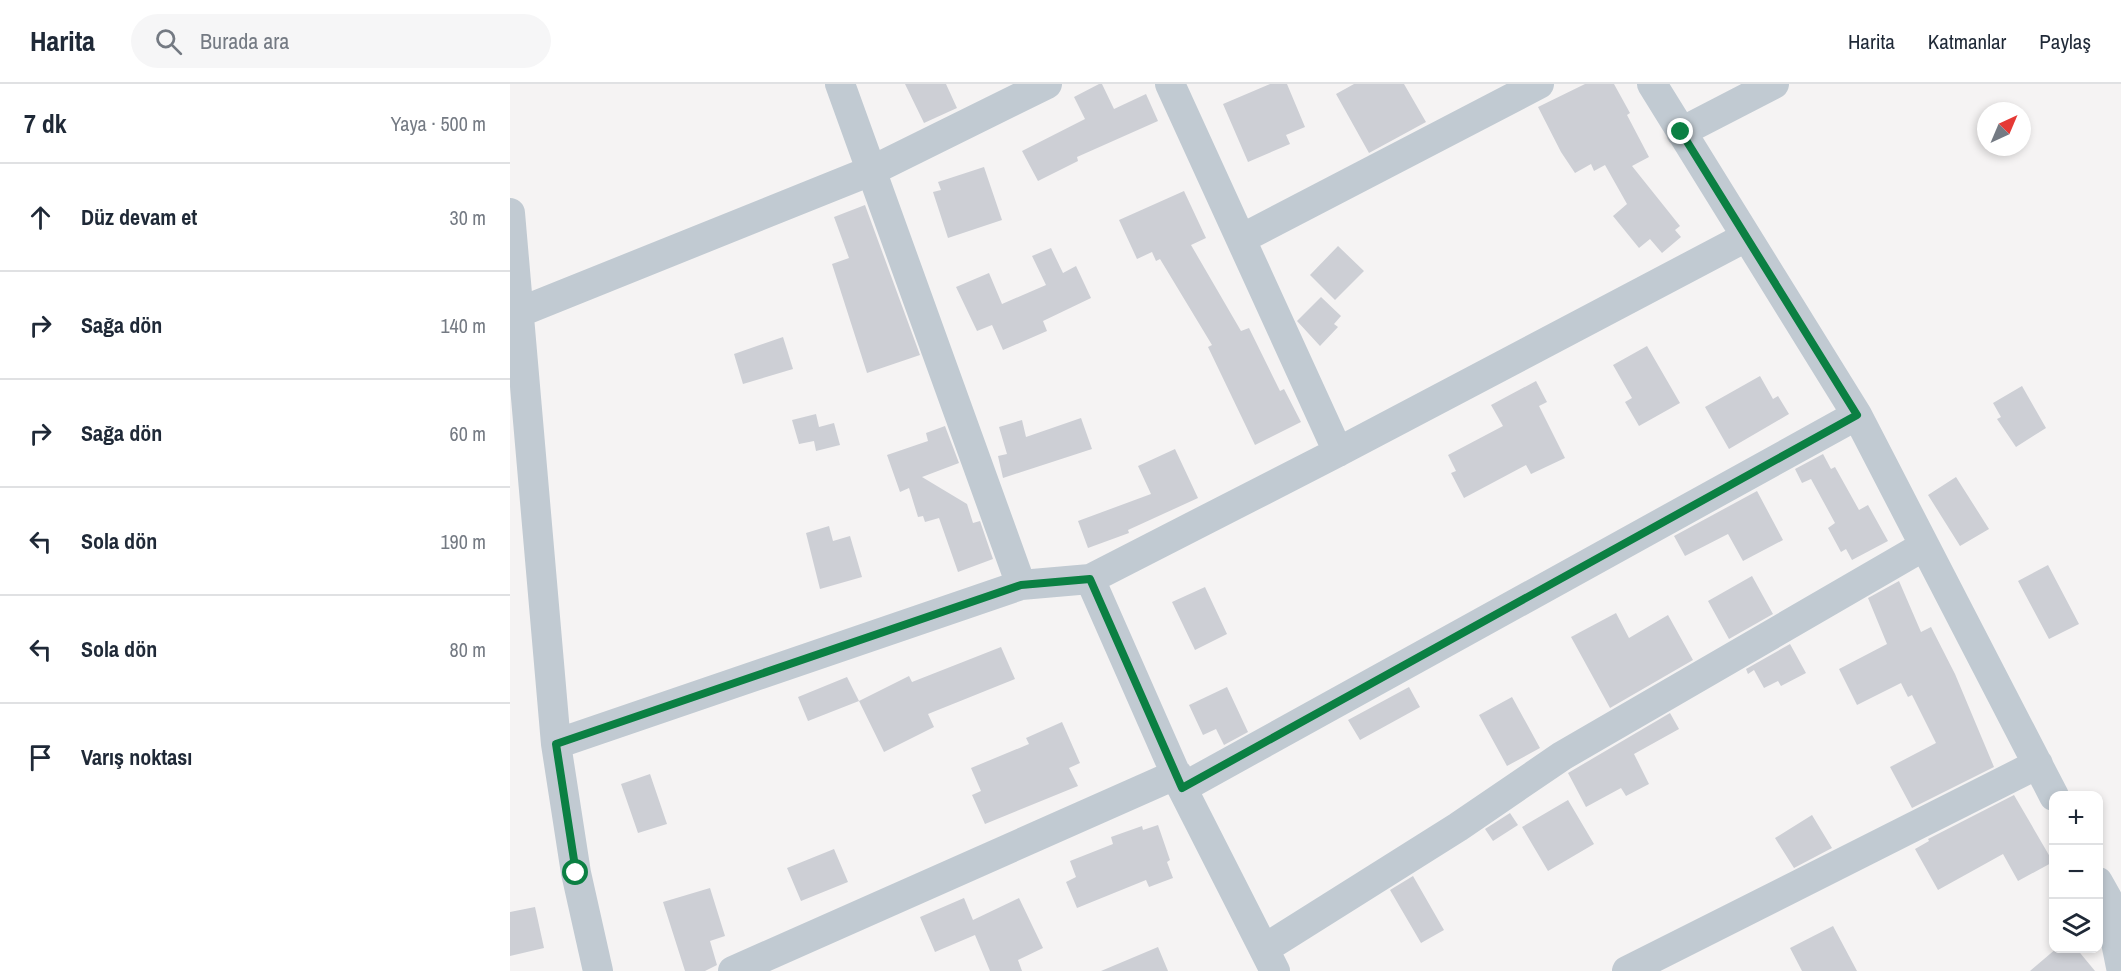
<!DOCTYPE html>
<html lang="tr">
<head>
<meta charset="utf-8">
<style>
  :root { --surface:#fff; --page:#f6f6f7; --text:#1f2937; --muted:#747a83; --line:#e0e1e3 }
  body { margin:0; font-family:"Archivo Narrow",sans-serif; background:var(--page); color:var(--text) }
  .controls { position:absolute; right:18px; bottom:18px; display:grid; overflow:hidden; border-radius:12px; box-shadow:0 3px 9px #0003 }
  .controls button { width:54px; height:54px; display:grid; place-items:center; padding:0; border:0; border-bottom:2px solid var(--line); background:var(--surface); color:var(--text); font:30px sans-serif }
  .compass { position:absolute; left:1467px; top:18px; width:54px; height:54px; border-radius:50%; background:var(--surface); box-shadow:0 3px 9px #0003; rotate:44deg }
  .stop { position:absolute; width:18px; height:18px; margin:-14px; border:4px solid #0b8043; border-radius:50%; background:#fff }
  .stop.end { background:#0b8043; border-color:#fff; box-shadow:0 2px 6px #0008 }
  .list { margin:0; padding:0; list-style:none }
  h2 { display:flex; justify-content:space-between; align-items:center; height:78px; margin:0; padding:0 24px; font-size:26px }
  h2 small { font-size:20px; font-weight:400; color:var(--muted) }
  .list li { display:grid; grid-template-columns:39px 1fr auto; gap:18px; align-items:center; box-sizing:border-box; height:108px; padding:0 24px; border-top:2px solid var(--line) }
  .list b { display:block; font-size:22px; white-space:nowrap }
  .list em { font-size:20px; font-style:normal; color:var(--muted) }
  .icon { flex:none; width:33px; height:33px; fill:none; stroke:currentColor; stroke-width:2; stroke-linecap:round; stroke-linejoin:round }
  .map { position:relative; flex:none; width:1611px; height:887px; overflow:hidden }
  header { display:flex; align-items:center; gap:36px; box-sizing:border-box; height:84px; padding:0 30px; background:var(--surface); border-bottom:2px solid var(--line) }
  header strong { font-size:28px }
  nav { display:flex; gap:33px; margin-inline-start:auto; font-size:21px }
  .search { width:420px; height:54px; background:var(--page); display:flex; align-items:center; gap:15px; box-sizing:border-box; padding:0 21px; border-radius:33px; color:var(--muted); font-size:22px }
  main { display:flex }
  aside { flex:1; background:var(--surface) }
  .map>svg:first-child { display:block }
</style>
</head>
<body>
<header>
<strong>Harita</strong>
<div class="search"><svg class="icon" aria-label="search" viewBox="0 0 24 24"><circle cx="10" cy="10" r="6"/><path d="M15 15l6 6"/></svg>Burada ara</div>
<nav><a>Harita</a><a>Katmanlar</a><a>Paylaş</a></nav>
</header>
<main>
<aside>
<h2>7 dk<small>Yaya · 500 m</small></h2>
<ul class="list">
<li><svg class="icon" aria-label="ahead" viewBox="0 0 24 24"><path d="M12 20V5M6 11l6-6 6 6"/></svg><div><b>Düz devam et</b></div><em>30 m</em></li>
<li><svg class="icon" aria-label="right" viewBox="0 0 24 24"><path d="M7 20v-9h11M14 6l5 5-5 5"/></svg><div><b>Sağa dön</b></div><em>140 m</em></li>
<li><svg class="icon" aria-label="right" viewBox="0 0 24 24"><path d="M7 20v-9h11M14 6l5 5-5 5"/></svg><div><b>Sağa dön</b></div><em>60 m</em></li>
<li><svg class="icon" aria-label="left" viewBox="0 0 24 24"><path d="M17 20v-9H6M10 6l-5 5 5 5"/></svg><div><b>Sola dön</b></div><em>190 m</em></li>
<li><svg class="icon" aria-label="left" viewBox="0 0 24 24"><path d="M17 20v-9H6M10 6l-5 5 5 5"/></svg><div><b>Sola dön</b></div><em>80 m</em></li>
<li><svg class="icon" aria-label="arrive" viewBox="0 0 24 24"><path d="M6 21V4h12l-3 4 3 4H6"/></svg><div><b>Varış noktası</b></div></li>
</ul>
</aside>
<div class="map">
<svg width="1611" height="887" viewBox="0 0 1611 887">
  <rect width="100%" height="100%" fill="#f5f3f3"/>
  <!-- building -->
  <path fill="#cdcfd5" d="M395,0H436L447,24L414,39Z
    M589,0H592L604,25L636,10L648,37L567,73L568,77L528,97L512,67L575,35L564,13Z
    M760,0H777L795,43L776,51L780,60L738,78L713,20Z
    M844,0H894L916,38L859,69L826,10Z
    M1075,0H1104L1120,29L1117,31L1139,73L1122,82L1170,142L1165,146L1171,153L1152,169L1140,155L1129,164L1103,132L1117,120L1095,81L1084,87L1081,80L1065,89L1051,68L1028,23Z
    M474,83L492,136L438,154L423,108L431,106L428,98Z
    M674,107L696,154L681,161L731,247L739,244L770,307L774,305L791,338L745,361L698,263L702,261L650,175L646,177L642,168L627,175L609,136Z
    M355,121L410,271L357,289L322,180L339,174L324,133Z
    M828,162L854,187L825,216L800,191Z
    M541,164L553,189L566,182L581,214L533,237L537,247L493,266L482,241L467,247L446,203L479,189L492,220L536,201L522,172Z
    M811,213L831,232L824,240L828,243L810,262L787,237Z
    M273,253L283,285L233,300L224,270Z
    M1137,262L1170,319L1129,342L1115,318L1122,314L1103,281Z
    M1250,292L1263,315L1268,312L1279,330L1219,365L1195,323Z
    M1026,297L1037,318L1029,322L1055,374L1021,390L1016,381L954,414L941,389L946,387L938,371L993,342L981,321Z
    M1512,302L1536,344L1506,363L1487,335L1491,333L1483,319Z
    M306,330L309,343L324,339L330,361L306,367L304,357L289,360L282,336Z
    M571,334L582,365L493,394L488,372L497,370L489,343L512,336L516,353Z
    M435,342L449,379L412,393L457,420L463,439L470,437L483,475L448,488L429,434L415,438L413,432L408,433L399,404L390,408L377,371L418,357L416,349Z
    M665,365L688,414L618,446L619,449L578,464L568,437L641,410L628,382Z
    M1313,370L1321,385L1325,383L1349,426L1358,421L1378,457L1342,476L1336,465L1331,468L1318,444L1325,439L1301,395L1292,399L1285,385Z
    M1446,393L1479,445L1450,462L1418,411Z
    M1247,407L1273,456L1233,477L1218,450L1175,472L1164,452Z
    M319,442L323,457L340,452L352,493L310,505L296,449Z
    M1538,481L1569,540L1539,555L1508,497Z
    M1242,492L1263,530L1219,555L1198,517Z
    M1389,497L1411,548L1421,543L1445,590L1484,683L1402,724L1380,683L1426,659L1402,611L1398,613L1391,599L1347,621L1329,585L1377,560L1358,514Z
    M695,503L717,550L685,566L662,518Z
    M1106,529L1119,554L1158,531L1183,576L1100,624L1061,553Z
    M1280,560L1296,589L1271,602L1268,597L1254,604L1244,586L1238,590L1236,585Z
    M491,563L505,595L418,630L424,643L374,668L349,617L399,592L402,598Z
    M337,593L349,617L298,637L288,613Z
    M717,603L738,648L714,661L706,645L693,651L679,621Z
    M899,603L910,623L850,656L838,636Z
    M1002,613L1030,664L997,682L969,631Z
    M1160,629L1169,645L1124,670L1139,700L1116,712L1111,704L1076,723L1058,689Z
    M552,638L570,679L559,684L568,702L475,740L462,711L471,707L461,684L519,660L516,654Z
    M140,690L157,740L128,749L111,700Z
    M1504,711L1543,778L1508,797L1493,770L1428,806L1405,765L1419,757L1418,755Z
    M1058,716L1084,760L1038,787L1012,743Z
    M1000,729L1008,741L983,757L975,745Z
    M1302,731L1322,764L1284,784L1265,754Z
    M648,741L660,776L657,778L663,794L639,803L636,796L567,824L556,798L566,793L560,777L603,760L601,753L632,742L633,746Z
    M324,765L338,798L291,817L277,784Z
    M903,792L934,846L911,859L880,806Z
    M200,804L215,852L200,857L207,881L195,887H175L153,818Z
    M454,814L463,836L509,814L533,864L508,876L512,887H480L465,851L425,868L410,833Z
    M25,823L34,864L0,872V828Z
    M1323,842L1347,887H1292L1280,864Z
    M648,863L658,887H591Z
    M1547,864H1566L1585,887H1520Z"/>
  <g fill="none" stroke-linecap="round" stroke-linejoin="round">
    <!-- minor -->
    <path stroke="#c1cad2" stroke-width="30" d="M330,0L511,501
      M660,0L828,368
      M1142,0L1347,331L1544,712
      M1171,48L1264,0
      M0,129L46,660L66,789L88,887
      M731,155L1029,0
      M10,228L363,86L537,0
      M580,495L672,704L765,887
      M46,660L511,501L580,495L828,368L1236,153
      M672,704L1347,331
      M1588,798L1597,814L1611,883
      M754,865L948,743L1052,672L1414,462
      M223,887L667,690
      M1117,887L1528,680"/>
  </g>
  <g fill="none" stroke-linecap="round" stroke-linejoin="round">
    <!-- route -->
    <path stroke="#0b8043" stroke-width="8" d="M66,789L46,660L511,501L580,495L672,704L1347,331L1171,48"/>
  </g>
</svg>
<div class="controls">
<button>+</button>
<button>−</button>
<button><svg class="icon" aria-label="layers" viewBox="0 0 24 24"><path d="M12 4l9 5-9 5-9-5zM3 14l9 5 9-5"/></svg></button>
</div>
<svg class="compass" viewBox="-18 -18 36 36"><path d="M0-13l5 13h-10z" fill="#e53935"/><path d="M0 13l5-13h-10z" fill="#747a83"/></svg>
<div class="stop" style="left:66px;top:789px"></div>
<div class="stop end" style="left:1171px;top:48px"></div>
</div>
</main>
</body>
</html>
